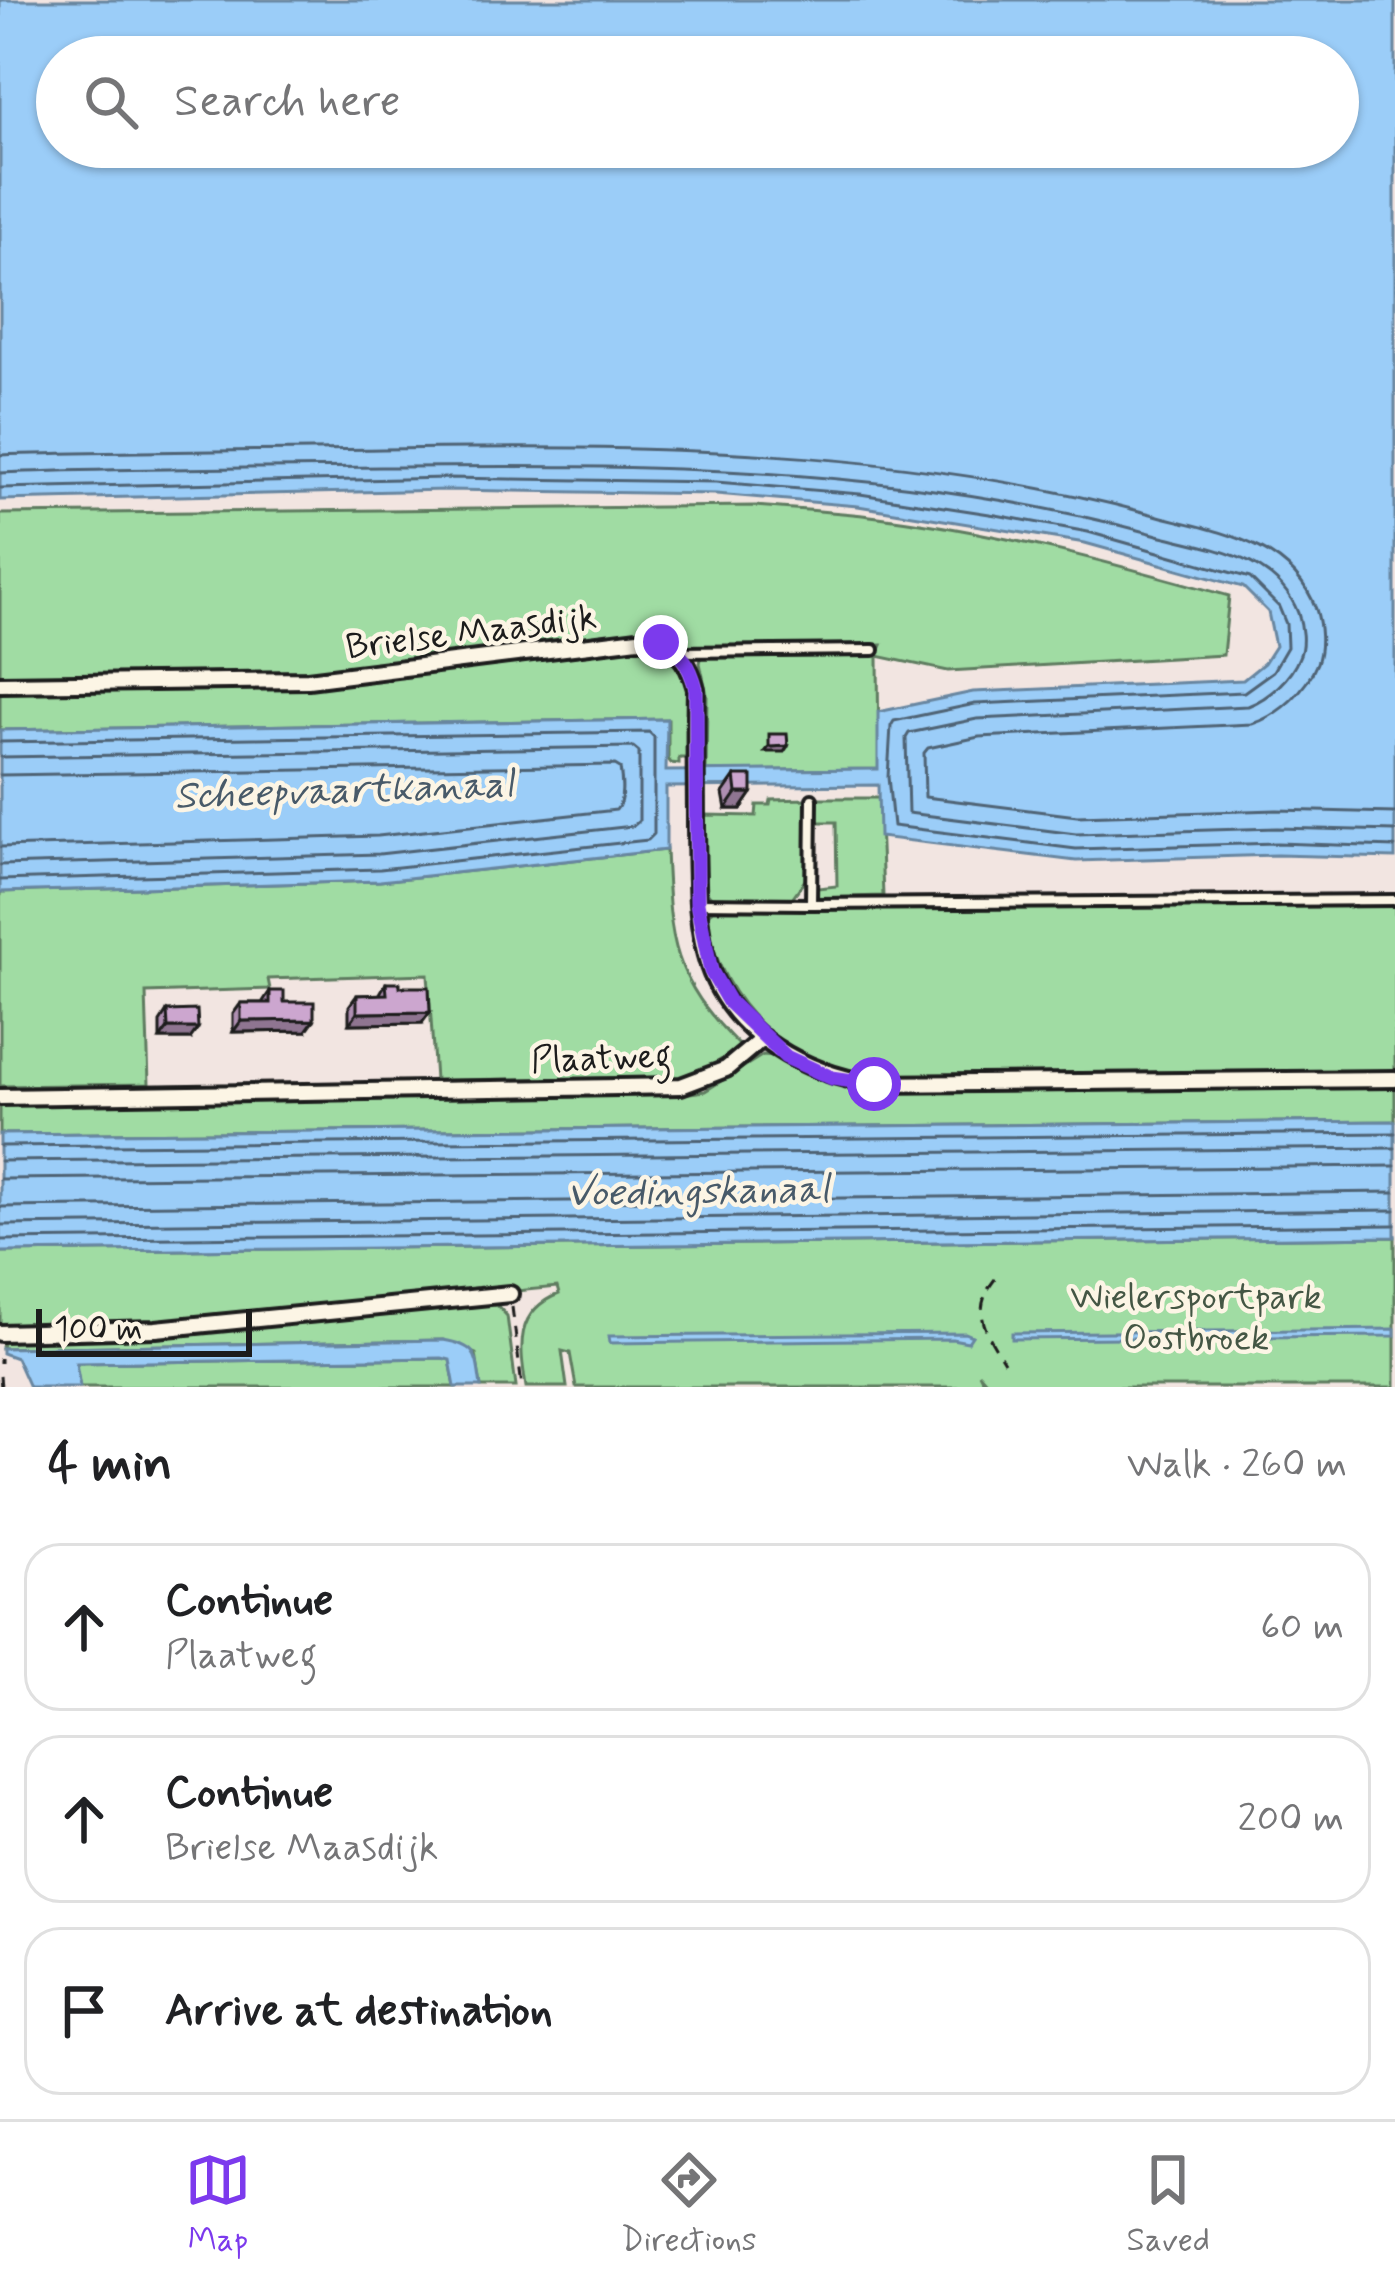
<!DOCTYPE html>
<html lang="en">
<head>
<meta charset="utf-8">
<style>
  :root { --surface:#fff; --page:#f2f2f2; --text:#202124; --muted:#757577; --line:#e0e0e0; --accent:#7c3aed }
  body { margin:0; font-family:Mynerve,sans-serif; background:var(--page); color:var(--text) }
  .scale { position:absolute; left:36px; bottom:30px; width:216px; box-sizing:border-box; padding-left:12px; border:6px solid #1c1c1c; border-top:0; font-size:33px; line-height:42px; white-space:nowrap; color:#1c1c1c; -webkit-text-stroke:9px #fcf5e5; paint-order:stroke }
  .stop { position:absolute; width:36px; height:36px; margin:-27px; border:9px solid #7c3aed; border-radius:50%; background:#fff }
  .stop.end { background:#7c3aed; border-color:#fff; box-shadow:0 3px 12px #0008 }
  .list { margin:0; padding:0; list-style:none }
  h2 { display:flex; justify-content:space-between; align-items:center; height:156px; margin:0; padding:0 48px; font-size:51px }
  h2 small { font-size:39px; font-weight:400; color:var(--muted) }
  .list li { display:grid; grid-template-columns:78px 1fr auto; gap:36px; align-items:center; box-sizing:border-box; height:168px; margin:0 24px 24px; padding:0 24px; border:3px solid var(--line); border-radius:36px }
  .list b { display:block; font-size:45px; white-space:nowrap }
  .list p { margin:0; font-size:39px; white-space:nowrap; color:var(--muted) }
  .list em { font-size:39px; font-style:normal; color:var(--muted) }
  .icon { flex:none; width:66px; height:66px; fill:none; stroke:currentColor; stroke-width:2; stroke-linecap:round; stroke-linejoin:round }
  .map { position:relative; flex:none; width:1395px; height:1387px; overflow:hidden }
  .search { position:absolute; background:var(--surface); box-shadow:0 3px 9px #0004; left:36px; right:36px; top:36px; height:132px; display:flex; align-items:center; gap:30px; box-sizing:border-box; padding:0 42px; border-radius:66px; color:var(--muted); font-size:45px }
  .sheet { height:732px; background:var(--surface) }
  nav { display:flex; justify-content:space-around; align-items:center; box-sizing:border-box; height:168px; border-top:3px solid var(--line); background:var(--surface); font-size:33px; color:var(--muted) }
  nav a { display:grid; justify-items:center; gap:6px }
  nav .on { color:var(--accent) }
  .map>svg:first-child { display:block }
</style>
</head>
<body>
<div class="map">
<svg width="1395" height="1387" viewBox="0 0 1395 1387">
  <rect width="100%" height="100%" fill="#f2e5e1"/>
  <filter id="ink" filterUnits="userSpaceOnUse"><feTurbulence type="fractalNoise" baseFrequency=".00833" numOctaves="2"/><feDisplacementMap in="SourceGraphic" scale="24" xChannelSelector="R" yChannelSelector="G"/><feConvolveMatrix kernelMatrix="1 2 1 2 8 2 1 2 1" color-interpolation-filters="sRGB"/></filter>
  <g filter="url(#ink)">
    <!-- green -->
    <path fill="#a0dca3" stroke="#5e7c60" stroke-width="3" d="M756,506C799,510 843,512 886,518C1002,533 1116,564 1229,596L1223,655L948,671L878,656L879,769L706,771L707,695L700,663L702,655L877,656L882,645L681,647L663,637L643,636L359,670L0,677V514Z
      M641,648C701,658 691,710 692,758H679V764L671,763L668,759V719L0,730V690L311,687Z
      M816,798H879L883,896L817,898V888L837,886L836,822H816Z
      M807,799V877L792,898H712L706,891L705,815L756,816L757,805H770L771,800Z
      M666,850C670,942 671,977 740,1046L701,1074L682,1077L435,1080L428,974L268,979L270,989L146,993L149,1084L0,1086V892L380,881Z
      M1395,903V1071L868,1076C783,1060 725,1008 706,922V915L713,910Z
      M763,1055L774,1056L836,1084L891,1091L1395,1085V1121L0,1134V1102L682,1094L705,1091Z
      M1395,1237V1387H991L979,1373L986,1387H576L570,1353L562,1351L567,1387H526C520,1348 514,1311 559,1294L557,1287L168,1324L0,1328V1252Z
      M494,1302L507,1316L516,1387H481L476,1354L443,1340L2,1348L4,1337Z
      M443,1358L450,1360L455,1387H80L75,1363Z"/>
    <!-- water -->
    <path fill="#9bcdf8" stroke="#6886a0" stroke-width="3" fill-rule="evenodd" d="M0,0H1395V858L1277,855L1076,861L879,837L878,785L666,787V850L380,881L0,892V730L667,719L666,771L878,769V712L973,692L1243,680L1264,663L1275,646L1268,612L1243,587L1085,543L858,506L716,494L447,490L0,500ZM57,57H1338V147H57Z
      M1395,1121V1237L0,1252V1134Z
      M1395,1329V1336L1012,1339V1333Z
      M965,1333L972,1336L968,1342L952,1339L610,1343L609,1336Z
      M443,1340C478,1346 476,1354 481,1387H455L450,1360L442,1358L76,1363L80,1387H29L16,1358L2,1353V1348Z"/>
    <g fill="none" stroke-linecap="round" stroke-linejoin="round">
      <!-- shore -->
      <path stroke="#4f6374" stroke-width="3" d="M0,455C128,451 255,451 382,449C640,445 900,447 1151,514C1213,531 1291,540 1316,609C1321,625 1323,647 1317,663C1306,690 1280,715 1252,724L979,737L928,748L924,753L925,797L1077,816L1277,810L1395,813
        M0,473C127,468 254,468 381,467C646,465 894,464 1154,534C1207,548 1276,555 1298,613C1302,625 1305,645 1299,657C1291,678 1269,698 1248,706L977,719L909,733L906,738L908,813L1076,834L1277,828L1395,831
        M0,488L447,478L716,482L860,494L996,515L1088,532L1250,578L1279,607L1286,624L1287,647L1273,671L1244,692L975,704L894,721L891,726L888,777L893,826L1076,849L1277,843L1395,847
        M0,742L649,732L654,737V834L648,840L380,869L0,880
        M0,757L633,747L639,752V821L633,826L379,854L0,865
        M0,775L615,765L620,768C622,780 624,802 616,810L378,836L0,847
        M0,1146L1395,1133
        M0,1161L1395,1148
        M0,1179L1395,1166
        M0,1207L1395,1192
        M0,1225L1395,1210
        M0,1240L1395,1225"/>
      <!-- lane casing -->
      <g stroke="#1c1c1c" stroke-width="16">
        <path id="lane" d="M680,652L874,650
          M699,903L811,904L812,799
          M811,904L1395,900"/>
      </g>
      <!-- street casing -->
      <g stroke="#1c1c1c" stroke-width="22">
        <path id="street" d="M0,684L308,680L638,639C672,643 687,655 696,689C695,735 696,782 696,828C697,874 695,922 709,966C733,1036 807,1074 874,1084L1395,1079
          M0,1097L681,1086L726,1069L763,1038
          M0,1333L156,1329L510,1294"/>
      </g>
      <!-- path -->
      <path stroke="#1c1c1c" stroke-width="3" stroke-dasharray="12 9" stroke-linecap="butt" d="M995,1279C970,1311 986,1332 1004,1362
        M512,1307L522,1387
        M0,1358V1363
        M0,1376L1,1387"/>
      <!-- lane -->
      <use href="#lane" stroke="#fcf5e5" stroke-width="8"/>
      <!-- street -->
      <use href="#street" stroke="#fcf5e5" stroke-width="14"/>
    </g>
    <!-- wall -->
    <path fill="#af8fb2" stroke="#1c1c1c" stroke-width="3" d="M735,776L752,793L741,809H726L723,793Z
      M386,983L400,987L422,1023L349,1024V1006L357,995H379Z
      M270,991L284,1002L306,1031L233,1032V1014L241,1003H262Z
      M167,1011L190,1039H160V1022Z"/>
    <!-- shaded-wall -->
    <path fill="#8f7491" stroke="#1c1c1c" stroke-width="3" d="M788,746L784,752H765L769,747Z
      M737,793H752L741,809H726Z
      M430,1012L422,1023L349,1024L357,1013Z
      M314,1020L306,1031L233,1032L241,1021Z
      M168,1028H198L190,1039H160Z"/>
    <!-- building -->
    <path fill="#cca6cf" stroke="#1c1c1c" stroke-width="3" d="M769,734H787L788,746L769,747Z
      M735,776H752V793H737Z
      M386,983H400V987H429L430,1012L357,1013V995L387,994Z
      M270,991H284V1002H314V1020L241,1021V1003H270Z
      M197,1010L198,1028H168L167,1011Z"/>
  </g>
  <g fill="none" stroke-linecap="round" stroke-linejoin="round" filter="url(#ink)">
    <!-- route -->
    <path stroke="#7c3aed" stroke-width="15" d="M661,642C683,654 690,665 696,689L697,903L711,971L729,1002L786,1057L832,1078L874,1084"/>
  </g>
  <g text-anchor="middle" stroke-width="9" stroke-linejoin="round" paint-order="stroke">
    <!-- street labels -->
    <g font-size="36" fill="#1c1c1c" stroke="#fcf5e5">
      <text transform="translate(471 630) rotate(-7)" y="13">Brielse Maasdijk</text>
      <text transform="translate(601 1056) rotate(-2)" y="13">Plaatweg</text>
    </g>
    <!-- park labels -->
    <g font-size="36" fill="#445644" stroke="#fcf5e5">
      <text x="1196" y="1308">Wielersportpark<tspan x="1196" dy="41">Oostbroek</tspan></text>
    </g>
    <!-- water labels -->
    <g font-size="39" font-style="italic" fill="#485a69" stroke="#fcf5e5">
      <text transform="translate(344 788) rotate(-2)" y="14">Scheepvaartkanaal</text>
      <text transform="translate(698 1189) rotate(-1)" y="14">Voedingskanaal</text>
    </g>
  </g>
</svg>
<div class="scale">100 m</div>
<div class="stop" style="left:874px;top:1084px"></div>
<div class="stop end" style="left:661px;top:642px"></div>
<div class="search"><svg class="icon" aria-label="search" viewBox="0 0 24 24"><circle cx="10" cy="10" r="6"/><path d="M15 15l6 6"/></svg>Search here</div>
</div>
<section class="sheet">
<h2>4 min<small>Walk · 260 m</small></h2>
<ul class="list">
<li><svg class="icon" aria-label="ahead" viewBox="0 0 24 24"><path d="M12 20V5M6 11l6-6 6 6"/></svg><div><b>Continue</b><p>Plaatweg</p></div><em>60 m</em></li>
<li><svg class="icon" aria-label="ahead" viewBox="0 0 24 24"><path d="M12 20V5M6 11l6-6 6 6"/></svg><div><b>Continue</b><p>Brielse Maasdijk</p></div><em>200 m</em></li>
<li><svg class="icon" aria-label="arrive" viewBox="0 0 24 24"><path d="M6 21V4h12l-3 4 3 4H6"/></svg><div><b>Arrive at destination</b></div></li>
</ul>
</section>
<nav>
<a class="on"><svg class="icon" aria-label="map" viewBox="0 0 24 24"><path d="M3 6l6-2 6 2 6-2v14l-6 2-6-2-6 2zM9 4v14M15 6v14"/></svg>Map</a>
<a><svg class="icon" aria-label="directions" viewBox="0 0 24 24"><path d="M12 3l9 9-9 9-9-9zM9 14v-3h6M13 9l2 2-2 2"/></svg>Directions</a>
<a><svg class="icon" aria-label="saved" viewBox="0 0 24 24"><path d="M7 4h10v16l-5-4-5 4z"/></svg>Saved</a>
</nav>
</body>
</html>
